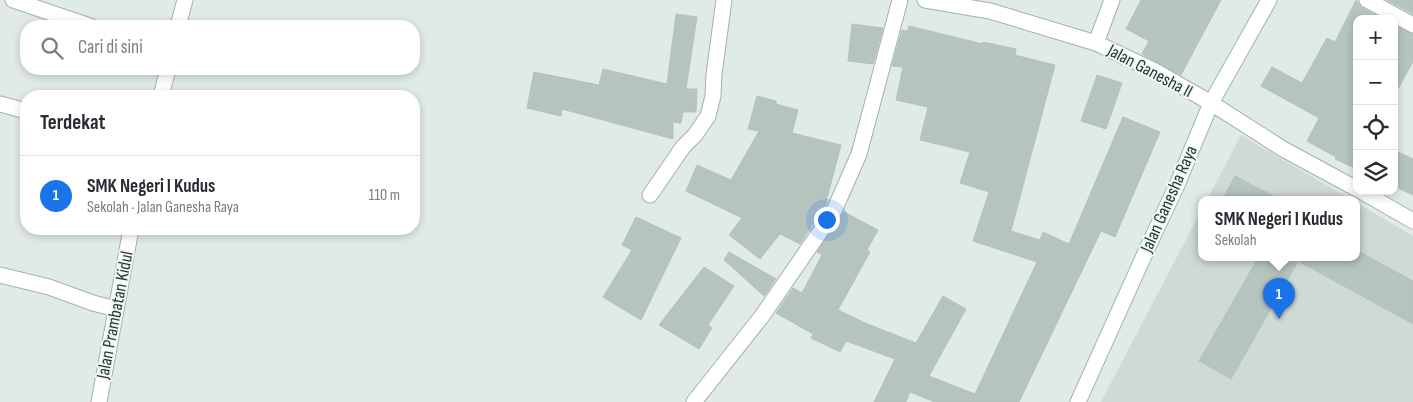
<!DOCTYPE html>
<html lang="id">
<head>
<meta charset="utf-8">
<style>
	:root { --surface:#fff; --page:#f2f2f3; --text:#2b2b33; --muted:#7c7c81; --line:#e1e1e2; --accent:#1a73e8 }
	body { margin:0; font-family:"Sofia Sans Condensed",sans-serif; background:var(--page); color:var(--text) }
	.controls { position:absolute; right:15px; top:15px; display:grid; overflow:hidden; border-radius:10px; box-shadow:0 2px 8px #0003 }
	.controls button { width:45px; height:45px; display:grid; place-items:center; padding:0; border:0; border-bottom:1px solid var(--line); background:var(--surface); color:var(--text); font:25px sans-serif }
	.you { position:absolute; left:826px; top:219px; width:18px; height:18px; margin:-12px; border:4px solid #fff; border-radius:50%; background:#1a73e8; box-shadow:0 0 0 8px #1a73e833 }
	.badge { display:grid; place-items:center; width:32px; height:32px; border-radius:50%; background:var(--accent); color:#fff; font-size:16px; font-weight:700 }
	.pin { position:absolute; translate:-50% -41px; filter:drop-shadow(0 1px 2px #0008) }
	.pin::after { content:''; position:absolute; top:26px; width:18px; height:15px; background:inherit; clip-path:polygon(0 0,100% 0,50% 100%) }
	.popup { position:absolute; left:1198px; top:196px; width:162px; height:65px; box-sizing:border-box; display:grid; place-content:center; border-radius:10px; background:var(--surface); filter:drop-shadow(0 1px 4px #0005); font-size:16px; white-space:nowrap; color:var(--muted) }
	.popup b { font-size:19px; color:var(--text) }
	.popup::after { content:''; position:absolute; left:50%; top:100%; margin-left:-10px; border:10px solid transparent; border-top-color:var(--surface) }
	.list { margin:0; padding:0; list-style:none }
	h2 { display:flex; justify-content:space-between; align-items:center; height:65px; margin:0; padding:0 20px; font-size:21px }
	h2 small { font-size:16px; font-weight:400; color:var(--muted) }
	.list li { display:grid; grid-template-columns:32px 1fr auto; gap:15px; align-items:center; box-sizing:border-box; height:80px; padding:0 20px; border-top:1px solid var(--line) }
	.list b { display:block; font-size:19px; white-space:nowrap }
	.list p { margin:0; font-size:16px; white-space:nowrap; color:var(--muted) }
	.list em { font-size:16px; font-style:normal; color:var(--muted) }
	.icon { flex:none; width:28px; height:28px; fill:none; stroke:currentColor; stroke-width:2; stroke-linecap:round; stroke-linejoin:round }
	.map { position:relative; flex:none; width:1413px; height:402px; overflow:hidden }
	.search { position:absolute; background:var(--surface); box-shadow:0 2px 8px #0003; left:20px; top:20px; width:400px; height:55px; display:flex; align-items:center; gap:12px; box-sizing:border-box; padding:0 18px; border-radius:20px; color:var(--muted); font-size:19px }
	.panel { position:absolute; background:var(--surface); box-shadow:0 2px 8px #0003; left:20px; top:90px; width:400px; height:145px; border-radius:20px }
	.map>svg:first-child { display:block }
</style>
</head>
<body>
<div class="map">
<svg width="1413" height="402" viewBox="0 0 1413 402">
	<rect width="100%" height="100%" fill="#e0eae7"/>
	<g fill="#cfd9d6">
		<path d="M 1241,135 L 1352,200 L 1207,200 Z"/>
		<path d="M 1357,203 L 1413,236 L 1413,402 L 1101,402 L 1201,211 L 1202,258 L 1356,258 Z"/>
	</g>
	<g fill="#b6c4c0" stroke="#b3c3bf">
		<path d="M 1141,0 L 1221,0 L 1181,75 L 1142,54 L 1149,41 L 1126,29 Z"/>
		<path d="M 1356,0 L 1362,8 L 1382,19 L 1357,19 L 1357,169 L 1335,159 L 1336,157 L 1307,141 L 1319,118 L 1261,86 L 1272,67 L 1302,83 L 1327,38 L 1335,42 Z"/>
		<path d="M 1387,0 L 1413,0 L 1413,14 Z"/>
		<path d="M 676,14 L 697,17 L 686,89 L 697,89 L 696,112 L 683,112 L 681,123 L 673,122 L 673,139 L 562,109 L 561,116 L 527,108 L 534,72 L 599,85 L 603,69 L 667,84 Z"/>
		<path d="M 852,24 L 883,28 L 873,64 L 848,61 Z"/>
		<path d="M 1394,25 L 1413,34 L 1413,62 L 1394,96 Z"/>
		<path d="M 909,26 L 983,44 L 983,42 L 1016,49 L 1015,55 L 1055,65 L 1011,231 L 1040,240 L 1043,232 L 1069,244 L 1123,117 L 1160,132 L 1115,237 L 1101,231 L 1019,402 L 935,402 L 910,392 L 906,402 L 874,402 L 895,359 L 846,341 L 840,352 L 811,338 L 813,334 L 776,313 L 793,288 L 802,293 L 822,255 L 817,252 L 844,212 L 878,230 L 867,250 L 870,252 L 838,310 L 865,323 L 916,343 L 943,296 L 966,309 L 929,376 L 975,394 L 1037,262 L 973,241 L 989,192 L 960,183 L 970,152 L 920,140 L 928,107 L 896,100 L 903,67 L 892,66 L 902,30 L 907,31 Z"/>
		<path d="M 1097,75 L 1122,83 L 1106,129 L 1081,121 Z"/>
		<path d="M 757,96 L 776,101 L 776,104 L 798,110 L 792,133 L 841,145 L 826,202 L 827,203 L 800,244 L 780,234 L 760,259 L 729,235 L 742,218 L 686,191 L 697,165 L 731,180 L 759,131 L 748,129 Z"/>
		<path d="M 1394,150 L 1413,159 L 1413,195 L 1394,186 Z"/>
		<path d="M 1235,176 L 1281,200 L 1222,200 Z"/>
		<path d="M 636,217 L 681,238 L 641,320 L 603,297 L 632,250 L 622,245 Z"/>
		<path d="M 1356,250 L 1413,281 L 1413,324 L 1298,261 L 1231,379 L 1199,361 L 1258,258 L 1356,258 Z"/>
		<path d="M 729,252 L 776,279 L 764,296 L 724,260 Z"/>
		<path d="M 704,267 L 734,286 L 708,325 L 712,328 L 699,349 L 659,325 Z"/>
	</g>
	<g fill="none" stroke-linecap="round" stroke-linejoin="round">
		<defs>
			<g id="street">
				<path d="M 13,0 L 90,26"/>
				<path d="M 925,0 L 990,11 L 1096,43 L 1155,71 L 1211,103 L 1283,149 L 1357,189"/>
				<path d="M 1367,0 L 1413,25"/>
				<path d="M 178,26 L 185,0"/>
				<path d="M 1096,43 L 1112,0"/>
				<path d="M 161,96 L 168,69"/>
				<path d="M 0,104 L 26,111"/>
				<path d="M 1361,191 L 1413,221"/>
				<path d="M 650,195 L 683,147 L 695,135 L 708,116 L 713,96 L 714,74 L 724,0"/>
				<path d="M 0,275 L 49,287 L 93,303 L 116,309"/>
				<path d="M 99,402 L 131,229"/>
				<path d="M 694,402 L 762,316 L 833,213 L 859,154 L 900,0"/>
			</g>
			<path id="secondary" d="M 1078,402 L 1147,249 L 1177,185 L 1211,103 L 1269,0"/>
		</defs>
		<use href="#street" stroke="#a4b1ae" stroke-width="17"/>
		<use href="#secondary" stroke="#a1b4b0" stroke-width="17"/>
		<use href="#street" stroke="#fff" stroke-width="15"/>
		<use href="#secondary" stroke="#fff" stroke-width="15"/>
	</g>
	<g text-anchor="middle" dominant-baseline="central" stroke-width="4" stroke-linejoin="round" paint-order="stroke">
		<g font-size="18" fill="#233836" stroke="#f0f7f4">
			<text transform="translate(1150 71) rotate(28)">Jalan Ganesha II</text>
			<text transform="translate(1169 199) rotate(-66)">Jalan Ganesha Raya</text>
			<text transform="translate(115 315) rotate(-79)">Jalan Prambatan Kidul</text>
		</g>
	</g>
</svg>
<div class="controls">
<button>+</button>
<button>−</button>
<button><svg class="icon" aria-label="locate" viewBox="0 0 24 24"><circle cx="12" cy="12" r="6"/><path d="M12 2v4M12 18v4M2 12h4M18 12h4"/></svg></button>
<button><svg class="icon" aria-label="layers" viewBox="0 0 24 24"><path d="M12 4l9 5-9 5-9-5zM3 14l9 5 9-5"/></svg></button>
</div>
<div class="you"></div>
<div class="pin badge" style="left:1279px;top:319px">1</div>
<div class="popup"><b>SMK Negeri I Kudus</b>Sekolah</div>
<div class="search"><svg class="icon" aria-label="search" viewBox="0 0 24 24"><circle cx="10" cy="10" r="6"/><path d="M15 15l6 6"/></svg>Cari di sini</div>
<section class="panel">
<h2>Terdekat<small></small></h2>
<ul class="list">
<li><span class="badge">1</span><div><b>SMK Negeri I Kudus</b><p>Sekolah · Jalan Ganesha Raya</p></div><em>110 m</em></li>
</ul>
</section>
</div>
</body>
</html>
